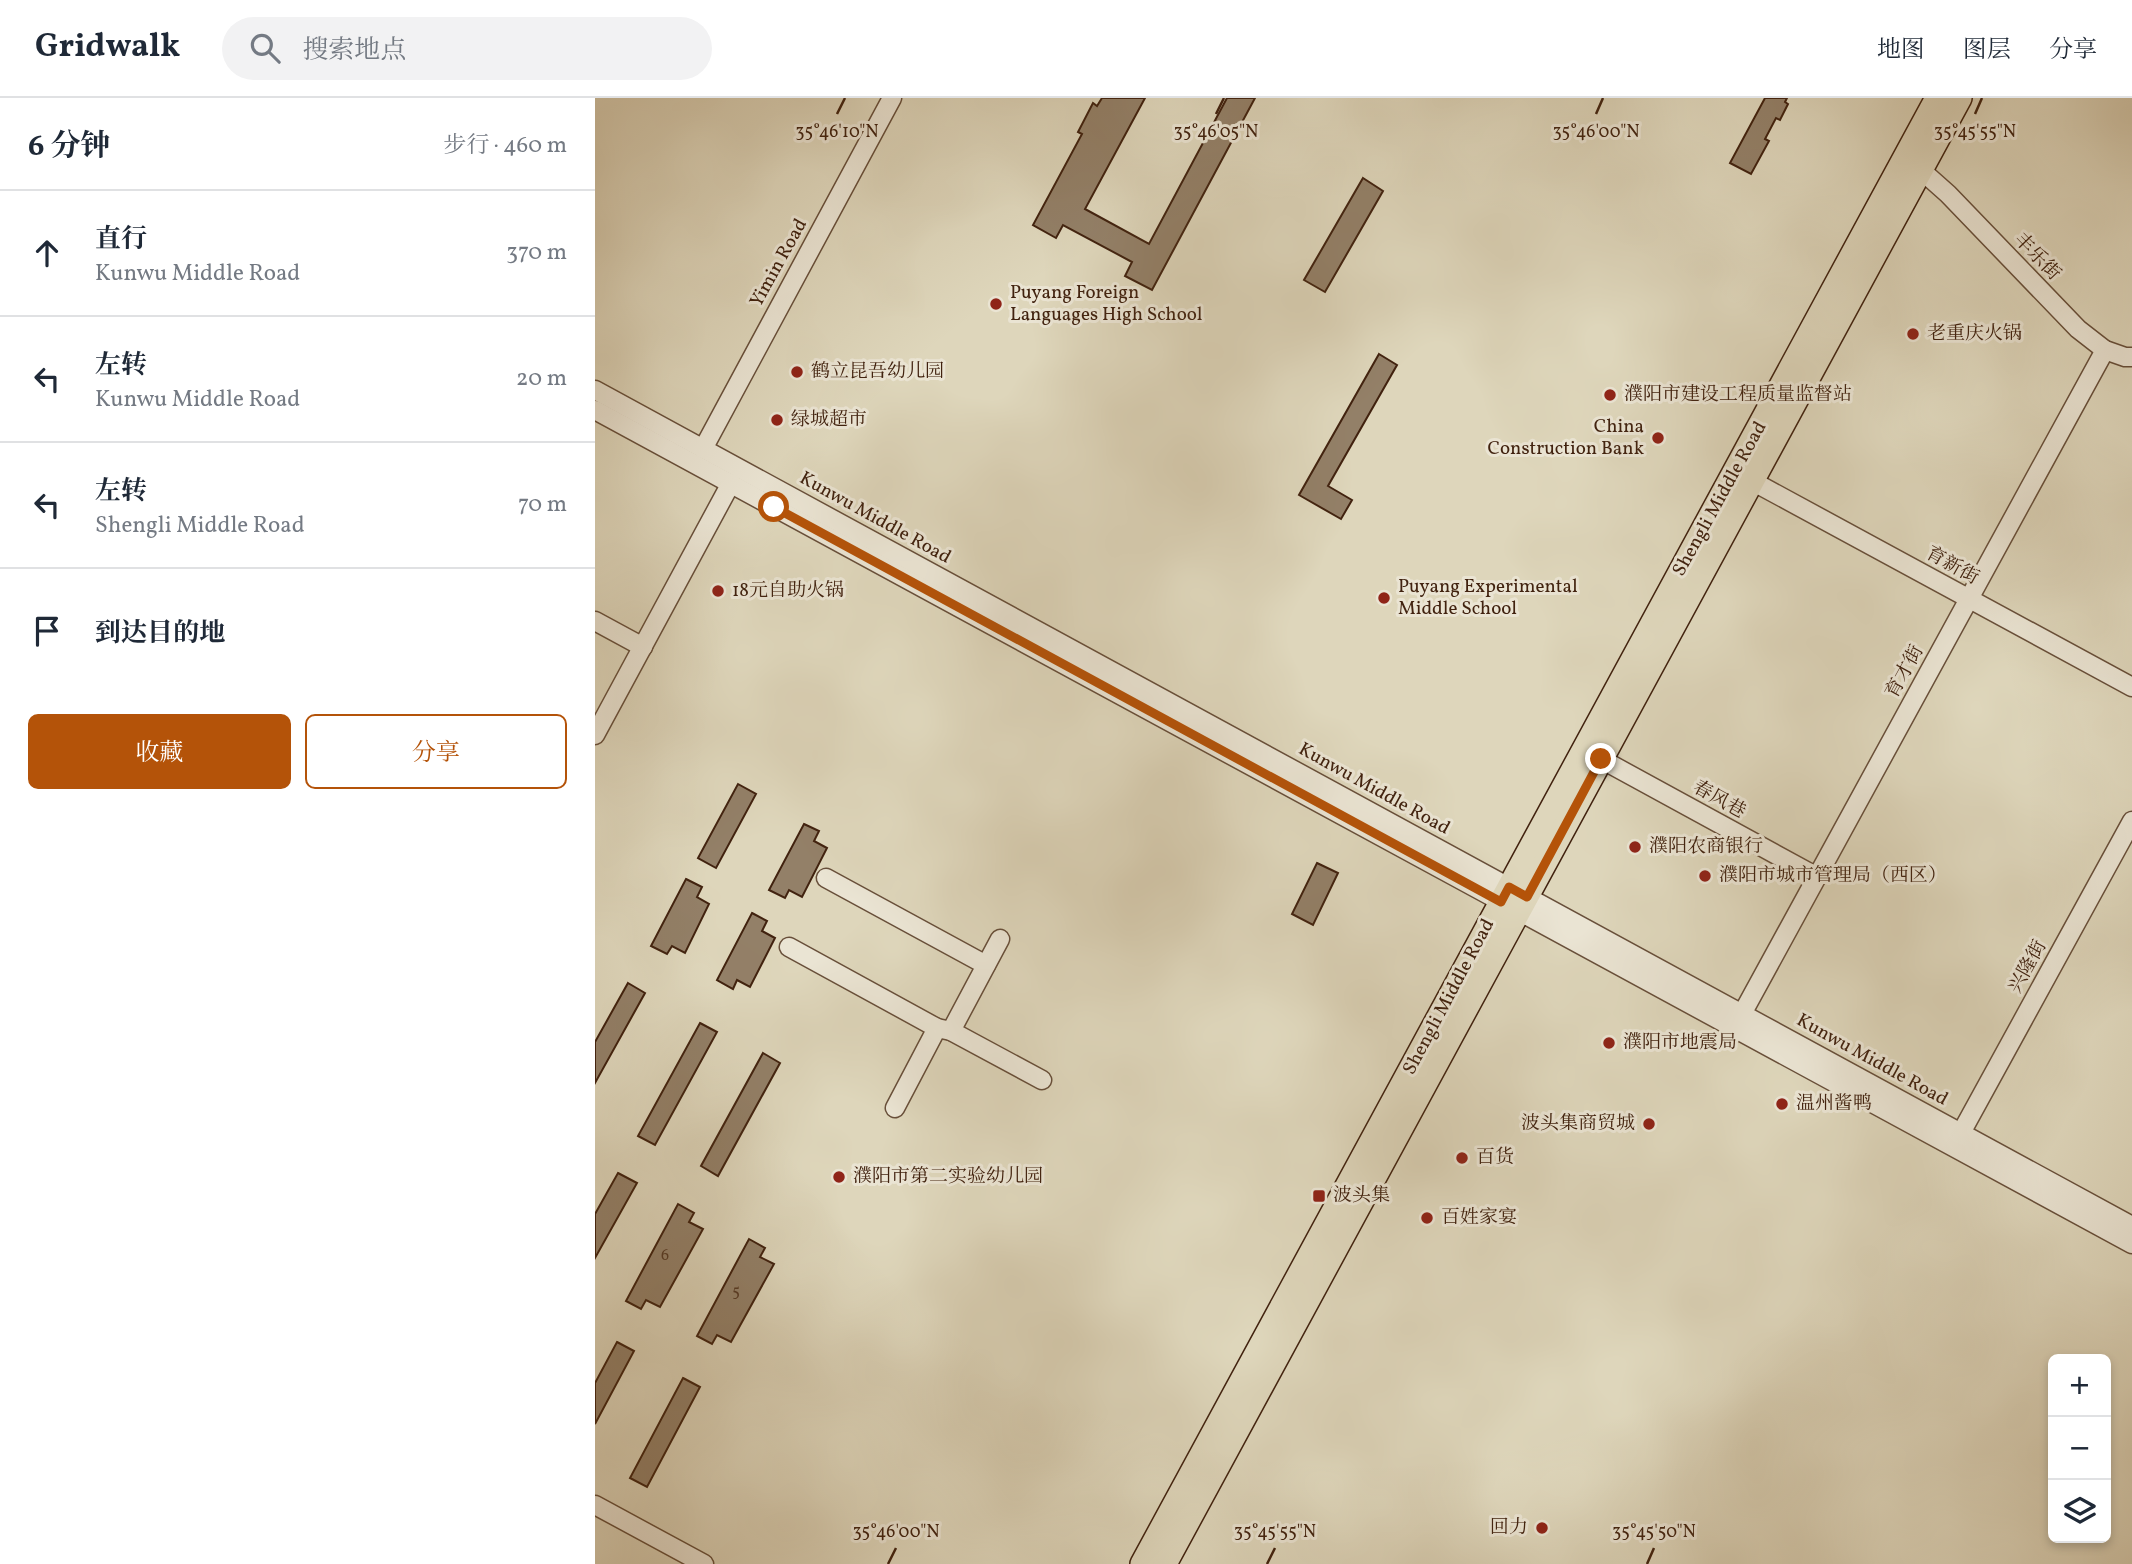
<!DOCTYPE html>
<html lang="zh">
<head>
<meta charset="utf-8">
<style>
	:root { --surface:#fff; --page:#f2f2f3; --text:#1f2937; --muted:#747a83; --line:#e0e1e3; --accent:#b45309 }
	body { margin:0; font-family:Vollkorn,"Noto Serif SC",serif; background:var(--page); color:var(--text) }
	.controls { position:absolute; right:21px; bottom:21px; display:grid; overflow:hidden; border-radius:10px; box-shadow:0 4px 10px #0003 }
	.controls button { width:63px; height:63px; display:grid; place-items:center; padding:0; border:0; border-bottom:2px solid var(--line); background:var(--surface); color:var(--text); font:35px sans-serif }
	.stop { position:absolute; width:21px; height:21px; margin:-16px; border:5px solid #b45309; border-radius:50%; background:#fff }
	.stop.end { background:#b45309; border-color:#fff; box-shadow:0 2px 7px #0008 }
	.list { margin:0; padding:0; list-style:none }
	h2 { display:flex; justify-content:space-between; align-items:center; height:91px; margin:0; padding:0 28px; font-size:30px }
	h2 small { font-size:23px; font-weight:400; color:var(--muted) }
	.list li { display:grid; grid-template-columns:46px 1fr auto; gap:21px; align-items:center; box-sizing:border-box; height:126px; padding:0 28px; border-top:2px solid var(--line) }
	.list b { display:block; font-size:26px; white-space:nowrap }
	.list p { margin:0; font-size:23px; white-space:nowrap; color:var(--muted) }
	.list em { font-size:23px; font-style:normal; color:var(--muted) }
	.actions { display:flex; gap:14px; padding:21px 28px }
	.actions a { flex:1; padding:16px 0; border:2px solid var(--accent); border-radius:10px; text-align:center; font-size:24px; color:var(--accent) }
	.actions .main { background:var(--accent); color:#fff }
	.icon { flex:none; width:38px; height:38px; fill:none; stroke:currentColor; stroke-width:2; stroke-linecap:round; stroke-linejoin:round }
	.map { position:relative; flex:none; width:1537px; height:1466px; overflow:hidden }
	header { display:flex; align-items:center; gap:42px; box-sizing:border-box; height:98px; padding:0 35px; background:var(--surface); border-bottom:2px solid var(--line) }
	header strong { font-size:33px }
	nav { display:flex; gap:38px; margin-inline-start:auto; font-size:24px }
	.search { width:490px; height:63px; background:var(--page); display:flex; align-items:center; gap:18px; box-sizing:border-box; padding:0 24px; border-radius:38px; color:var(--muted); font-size:26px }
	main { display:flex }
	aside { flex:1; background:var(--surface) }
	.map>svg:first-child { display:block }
</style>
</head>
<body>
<header>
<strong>Gridwalk</strong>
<div class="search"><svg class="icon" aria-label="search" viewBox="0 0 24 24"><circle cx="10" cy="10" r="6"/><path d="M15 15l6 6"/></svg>搜索地点</div>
<nav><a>地图</a><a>图层</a><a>分享</a></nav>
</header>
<main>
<aside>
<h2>6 分钟<small>步行 · 460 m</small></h2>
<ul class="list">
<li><svg class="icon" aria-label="ahead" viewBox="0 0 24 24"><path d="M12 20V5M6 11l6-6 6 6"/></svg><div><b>直行</b><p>Kunwu Middle Road</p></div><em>370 m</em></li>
<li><svg class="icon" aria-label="left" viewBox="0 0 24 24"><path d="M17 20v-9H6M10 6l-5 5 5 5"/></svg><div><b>左转</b><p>Kunwu Middle Road</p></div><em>20 m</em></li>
<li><svg class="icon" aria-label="left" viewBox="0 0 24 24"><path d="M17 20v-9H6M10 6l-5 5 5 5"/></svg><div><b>左转</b><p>Shengli Middle Road</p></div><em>70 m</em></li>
<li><svg class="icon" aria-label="arrive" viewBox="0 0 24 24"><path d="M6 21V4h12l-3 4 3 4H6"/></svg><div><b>到达目的地</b></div></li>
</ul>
<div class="actions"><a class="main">收藏</a><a>分享</a></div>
</aside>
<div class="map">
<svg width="1537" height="1466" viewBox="0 0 1537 1466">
	<rect width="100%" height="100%" fill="#ded6bb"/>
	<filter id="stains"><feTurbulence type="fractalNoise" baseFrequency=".00286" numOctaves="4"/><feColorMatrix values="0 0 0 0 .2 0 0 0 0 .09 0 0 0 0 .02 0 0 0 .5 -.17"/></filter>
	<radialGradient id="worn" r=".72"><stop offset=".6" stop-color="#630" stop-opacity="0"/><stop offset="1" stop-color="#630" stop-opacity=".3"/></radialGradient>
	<g fill="#938068" stroke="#41220f" stroke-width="2">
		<path d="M 507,0 L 550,0 L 490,111 L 554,146 L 632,0 L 660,0 L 557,192 L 530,178 L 537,164 L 468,127 L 461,140 L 438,127 L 487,36 L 483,34 L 498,5 L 502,8 Z"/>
		<path d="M 1170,0 L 1192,0 L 1190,4 L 1193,6 L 1185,22 L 1181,20 L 1170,41 L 1174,43 L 1156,76 L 1135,65 Z"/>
		<path d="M 768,80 L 788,93 L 730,194 L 709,182 Z"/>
		<path d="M 784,256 L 802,267 L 733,388 L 757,402 L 746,421 L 704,397 Z"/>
		<path d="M 143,686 L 161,696 L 121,770 L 103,760 Z"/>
		<path d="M 209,726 L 224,733 L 219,743 L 232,750 L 207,799 L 194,792 L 190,800 L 174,792 Z"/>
		<path d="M 722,765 L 743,775 L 718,827 L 697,816 Z"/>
		<path d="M 91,781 L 107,789 L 102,799 L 114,806 L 90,855 L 77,848 L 72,856 L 56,848 Z"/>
		<path d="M 157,815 L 172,823 L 167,833 L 180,840 L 155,889 L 142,882 L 138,891 L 122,882 Z"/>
		<path d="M 33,885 L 50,895 L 0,985 L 0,944 Z"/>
		<path d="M 105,925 L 122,934 L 60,1047 L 43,1038 Z"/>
		<path d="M 168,955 L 185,965 L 123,1078 L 106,1068 Z"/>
		<path d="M 23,1075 L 42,1085 L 0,1160 L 0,1116 Z"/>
		<path d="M 83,1106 L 99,1115 L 94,1124 L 108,1131 L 65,1209 L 51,1202 L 46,1211 L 31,1203 Z"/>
		<path d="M 154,1141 L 170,1150 L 165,1159 L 179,1166 L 136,1244 L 122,1237 L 117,1246 L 102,1238 Z"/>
		<path d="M 22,1244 L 39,1253 L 0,1326 L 0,1285 Z"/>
		<path d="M 88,1280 L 105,1289 L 52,1389 L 35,1380 Z"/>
	</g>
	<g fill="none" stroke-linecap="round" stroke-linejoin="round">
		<defs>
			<g id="minor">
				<path d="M 1326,72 L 1353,96 L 1483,231 L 1510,252 L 1530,259 L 1537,259"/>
				<path d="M 0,292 L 1537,1128"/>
				<path d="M 0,312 L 1537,1146"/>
				<path d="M 108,351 L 297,0"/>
				<path d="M 1157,383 L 1537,589"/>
				<path d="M 0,523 L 48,549"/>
				<path d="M 0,637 L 136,385"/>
				<path d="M 1006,661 L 1222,779"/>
				<path d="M 231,780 L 391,867"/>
				<path d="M 194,849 L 342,930 L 356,933 L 447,982"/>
				<path d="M 1147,916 L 1510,252"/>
				<path d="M 356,933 L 405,841"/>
				<path d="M 300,1010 L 342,930"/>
				<path d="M 1366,1035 L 1537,723"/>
				<path d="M 0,1407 L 109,1466"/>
			</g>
			<g id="major">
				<path d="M 547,1466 L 1342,0"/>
				<path d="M 570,1466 L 1365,0"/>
			</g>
		</defs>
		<use href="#minor" stroke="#684f3a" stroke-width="21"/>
		<use href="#major" stroke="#41220f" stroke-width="26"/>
		<use href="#minor" stroke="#eae4d3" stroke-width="18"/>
		<use href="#major" stroke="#ded6bb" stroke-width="23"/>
	</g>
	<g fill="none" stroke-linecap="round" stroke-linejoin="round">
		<path stroke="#b45309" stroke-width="9" d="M 179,409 L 906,804 L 914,789 L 932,799 L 1006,661"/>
	</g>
	<path fill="none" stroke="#41220f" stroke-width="2.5" d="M 242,16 L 250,0M 621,16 L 629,0M 1001,16 L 1008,0M 1380,16 L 1387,0M 293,1466 L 301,1450M 672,1466 L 680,1450M 1052,1466 L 1059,1450"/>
	<g fill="#8f2418" stroke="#eae4d3" stroke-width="2.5">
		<circle cx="401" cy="206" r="7"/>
		<circle cx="1318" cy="236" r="7"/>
		<circle cx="202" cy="274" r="7"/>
		<circle cx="1015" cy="297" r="7"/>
		<circle cx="182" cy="322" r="7"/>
		<circle cx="1063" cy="340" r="7"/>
		<circle cx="123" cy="493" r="7"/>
		<circle cx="789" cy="500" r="7"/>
		<circle cx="1040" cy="749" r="7"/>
		<circle cx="1110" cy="778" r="7"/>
		<circle cx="1014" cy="945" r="7"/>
		<circle cx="1187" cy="1006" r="7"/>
		<circle cx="1054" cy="1026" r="7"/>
		<circle cx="867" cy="1060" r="7"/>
		<circle cx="244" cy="1079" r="7"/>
		<rect x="717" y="1091" width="14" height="14" rx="3.5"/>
		<circle cx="832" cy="1120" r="7"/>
		<circle cx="947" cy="1430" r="7"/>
	</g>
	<g text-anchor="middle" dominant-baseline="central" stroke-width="6" stroke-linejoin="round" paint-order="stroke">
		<g font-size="16" fill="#563a25">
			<text x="70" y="1158">6</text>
			<text x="141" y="1194">5</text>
		</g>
		<g font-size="19" fill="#41220f" stroke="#eae4d3">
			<text transform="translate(1442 159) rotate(46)">丰乐街</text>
			<text transform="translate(184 165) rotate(-61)">Yimin Road</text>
			<text transform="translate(1125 401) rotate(-61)">Shengli Middle Road</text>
			<text transform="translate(280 420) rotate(29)">Kunwu Middle Road</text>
			<text transform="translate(1357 468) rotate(29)">育新街</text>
			<text transform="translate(1310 574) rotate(-61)">育才街</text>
			<text transform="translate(779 691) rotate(29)">Kunwu Middle Road</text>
			<text transform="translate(1124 702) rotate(29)">春风巷</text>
			<text transform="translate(1433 869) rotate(-61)">兴隆街</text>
			<text transform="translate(854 899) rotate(-62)">Shengli Middle Road</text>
			<text transform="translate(1277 962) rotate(29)">Kunwu Middle Road</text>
		</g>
		<g font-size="19" fill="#41220f" stroke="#eae4d3" text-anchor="start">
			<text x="415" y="195">Puyang Foreign<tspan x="415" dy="22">Languages High School</tspan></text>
			<text x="1332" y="236">老重庆火锅</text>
			<text x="216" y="274">鹤立昆吾幼儿园</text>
			<text x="1029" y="297">濮阳市建设工程质量监督站</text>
			<text x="196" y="322">绿城超市</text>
			<text x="1049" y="329" text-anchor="end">China<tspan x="1049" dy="22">Construction Bank</tspan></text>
			<text x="803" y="489">Puyang Experimental<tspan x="803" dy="22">Middle School</tspan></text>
			<text x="137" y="493">18元自助火锅</text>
			<text x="1054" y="749">濮阳农商银行</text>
			<text x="1124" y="778">濮阳市城市管理局（西区）</text>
			<text x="1028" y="945">濮阳市地震局</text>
			<text x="1201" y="1006">温州酱鸭</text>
			<text x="1040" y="1026" text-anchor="end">波头集商贸城</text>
			<text x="881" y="1060">百货</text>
			<text x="258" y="1079">濮阳市第二实验幼儿园</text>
			<text x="738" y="1098">波头集</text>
			<text x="846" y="1120">百姓家宴</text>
			<text x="933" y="1430" text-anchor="end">回力</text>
		</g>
	</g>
	<g font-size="18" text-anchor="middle" fill="#41220f" stroke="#eae4d3" stroke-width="6" stroke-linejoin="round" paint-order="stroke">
		<text x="242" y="39">35°46'10"N</text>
		<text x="621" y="39">35°46'05"N</text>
		<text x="1001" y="39">35°46'00"N</text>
		<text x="1380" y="39">35°45'55"N</text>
		<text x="301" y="1439">35°46'00"N</text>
		<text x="680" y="1439">35°45'55"N</text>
		<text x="1059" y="1439">35°45'50"N</text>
	</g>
	<rect width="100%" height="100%" filter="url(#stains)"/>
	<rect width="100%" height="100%" fill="url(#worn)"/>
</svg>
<div class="controls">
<button>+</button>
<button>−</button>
<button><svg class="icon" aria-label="layers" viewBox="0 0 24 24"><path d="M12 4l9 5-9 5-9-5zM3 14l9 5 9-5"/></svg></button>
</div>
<div class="stop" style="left:179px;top:409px"></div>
<div class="stop end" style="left:1006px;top:661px"></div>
</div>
</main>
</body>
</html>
